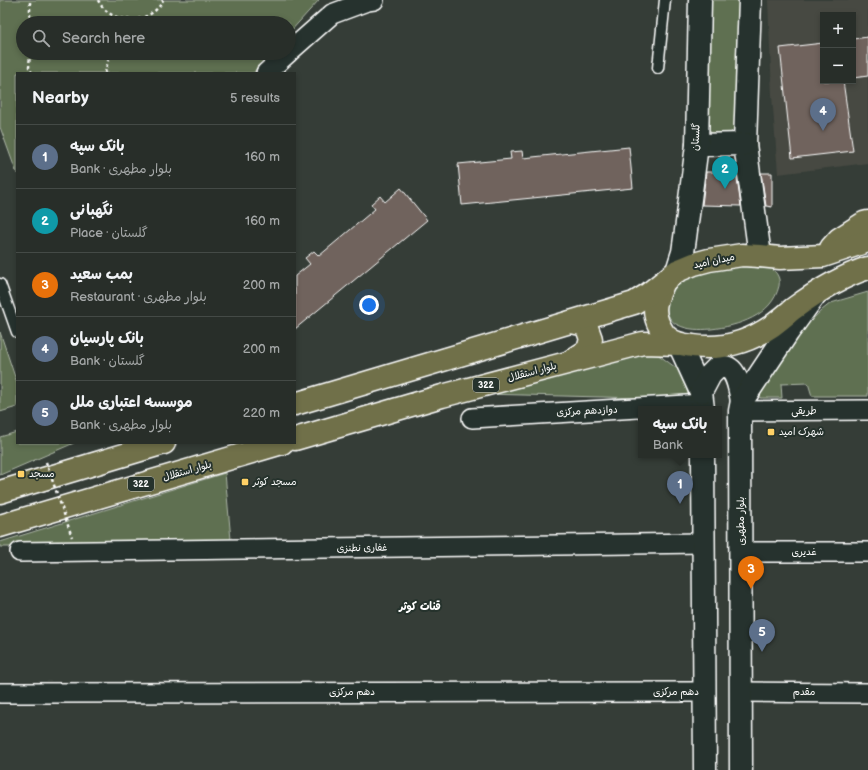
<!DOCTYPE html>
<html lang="en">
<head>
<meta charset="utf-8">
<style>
	:root { --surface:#282e29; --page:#303631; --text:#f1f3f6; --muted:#a5a8a8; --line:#444a46; --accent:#1a73e8 }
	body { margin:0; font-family:"Balsamiq Sans","Playpen Sans Arabic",sans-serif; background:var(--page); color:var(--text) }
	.controls { position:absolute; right:12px; top:12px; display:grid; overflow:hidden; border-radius:0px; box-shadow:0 2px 6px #0003 }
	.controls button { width:36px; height:36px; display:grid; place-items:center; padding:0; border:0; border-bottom:1px solid var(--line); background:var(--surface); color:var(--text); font:20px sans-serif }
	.you { position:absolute; left:369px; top:305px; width:14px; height:14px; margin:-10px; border:3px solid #fff; border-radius:50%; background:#1a73e8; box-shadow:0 0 0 6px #1a73e833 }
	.badge { display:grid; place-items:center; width:26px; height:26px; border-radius:50%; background:var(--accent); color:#fff; font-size:13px; font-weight:700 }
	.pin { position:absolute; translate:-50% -33px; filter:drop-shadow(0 1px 2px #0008) }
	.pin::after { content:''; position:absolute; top:21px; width:14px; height:12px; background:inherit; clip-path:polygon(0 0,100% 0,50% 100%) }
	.popup { position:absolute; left:638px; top:406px; width:84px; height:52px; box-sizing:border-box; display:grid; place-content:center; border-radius:0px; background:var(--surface); filter:drop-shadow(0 1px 3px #0005); font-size:13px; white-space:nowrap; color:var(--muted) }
	.popup b { font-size:15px; color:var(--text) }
	.popup::after { content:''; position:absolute; left:50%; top:100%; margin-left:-8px; border:8px solid transparent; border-top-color:var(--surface) }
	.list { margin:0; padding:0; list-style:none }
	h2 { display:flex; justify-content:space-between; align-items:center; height:52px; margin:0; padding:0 16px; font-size:17px }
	h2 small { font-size:13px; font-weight:400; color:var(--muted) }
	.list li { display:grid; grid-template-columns:26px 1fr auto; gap:12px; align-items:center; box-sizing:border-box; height:64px; padding:0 16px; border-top:1px solid var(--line) }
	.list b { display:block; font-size:15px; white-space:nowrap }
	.list p { margin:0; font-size:13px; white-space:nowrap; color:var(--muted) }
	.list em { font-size:13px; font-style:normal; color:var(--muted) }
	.icon { flex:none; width:22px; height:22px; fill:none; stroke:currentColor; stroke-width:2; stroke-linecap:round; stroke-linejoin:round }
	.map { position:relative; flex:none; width:868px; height:770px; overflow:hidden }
	.search { position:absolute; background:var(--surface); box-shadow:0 2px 6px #0003; left:16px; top:16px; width:280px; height:44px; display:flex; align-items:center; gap:10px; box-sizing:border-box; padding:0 14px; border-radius:22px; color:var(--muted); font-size:15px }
	.panel { position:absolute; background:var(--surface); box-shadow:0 2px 6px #0003; left:16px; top:72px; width:280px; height:372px; border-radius:0px }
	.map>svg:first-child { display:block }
</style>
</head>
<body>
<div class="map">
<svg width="868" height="770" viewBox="0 0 868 770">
	<rect width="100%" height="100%" fill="#353d37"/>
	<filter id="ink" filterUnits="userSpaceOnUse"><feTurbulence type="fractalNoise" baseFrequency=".025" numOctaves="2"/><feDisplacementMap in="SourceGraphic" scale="8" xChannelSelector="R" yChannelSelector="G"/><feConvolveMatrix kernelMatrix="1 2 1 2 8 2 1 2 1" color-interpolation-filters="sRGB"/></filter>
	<g filter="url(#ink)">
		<path fill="#474942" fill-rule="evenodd" d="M 768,0 L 868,0 L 868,163 L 778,174 L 772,95 ZM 823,15 L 853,15 L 853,81 L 823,81 Z"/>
		<g fill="#5e6f51" stroke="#aeb7a8">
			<path d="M 0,0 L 319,0 L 289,33 L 289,23 L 23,23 L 23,53 L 271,53 L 253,73 L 17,73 L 17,174 L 0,127 Z"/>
			<path d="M 711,0 L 740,0 L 735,128 L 729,134 L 712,134 L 707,127 Z"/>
			<path d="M 766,265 C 774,269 781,276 779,286 C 772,316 738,326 711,329 C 700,330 688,330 678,325 C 666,320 664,304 670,294 C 674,287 682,281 688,278 C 694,274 712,267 720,266 C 724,265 730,266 735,265 C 745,265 755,265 766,265 Z"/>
			<path d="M 868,292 L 868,396 L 812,396 L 808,383 L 781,384 L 782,398 L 760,398 L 762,387 L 799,332 L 822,310 L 831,303 Z"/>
			<path d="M 0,332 L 17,383 L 17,407 L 0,412 Z"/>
			<path d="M 643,348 L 660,356 L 683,373 L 688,394 L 682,399 L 483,394 Z"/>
			<path d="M 17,432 L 17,443 L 74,443 L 0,475 L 0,437 Z"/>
			<path d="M 225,473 L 231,540 L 51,547 L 0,547 L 0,542 Z"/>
		</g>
		<g fill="#70645d" stroke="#fff">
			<path d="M 868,37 L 868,76 L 853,78 L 853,39 Z"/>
			<path d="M 823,43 L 823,81 L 843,81 L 853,151 L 792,158 L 780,48 Z"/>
			<path d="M 629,147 L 633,188 L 462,205 L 458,164 L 511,159 L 510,152 L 522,151 L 523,158 Z"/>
			<path d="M 706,172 L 736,172 L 741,206 L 702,205 Z"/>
			<path d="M 761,173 L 772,173 L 772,207 L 766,206 Z"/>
			<path d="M 401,188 L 427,220 L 295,329 L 295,276 L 310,264 L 305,258 L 314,251 L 319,256 L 375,209 L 371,204 L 380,196 L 385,202 Z"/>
		</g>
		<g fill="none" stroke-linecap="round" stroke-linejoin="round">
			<defs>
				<g id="lane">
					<path d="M 658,68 L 665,0"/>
					<path d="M 0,284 L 17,332"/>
				</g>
				<g id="street">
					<path d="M 289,52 L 332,14 L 367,1 L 374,0"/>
					<path d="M 266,73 L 288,53"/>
					<path d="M 740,411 L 868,410"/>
					<path d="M 472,418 L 703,404"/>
					<path d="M 20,552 L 704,543"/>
					<path d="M 741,552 L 868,552"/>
					<path d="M 741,692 L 868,693"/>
					<path d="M 0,693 L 705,692"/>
				</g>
				<g id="secondary">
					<path d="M 750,0 L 745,144 L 760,256"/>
					<path d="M 697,145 L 745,144"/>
					<path d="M 677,271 L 683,252 L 685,238 L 697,145 L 700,0"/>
					<path d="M 679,344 L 701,392 L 703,409"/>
					<path d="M 701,392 L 710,375 L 718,367 C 720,367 723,367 725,367 C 737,369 740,391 742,401"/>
					<path d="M 703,455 L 705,770"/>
					<path d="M 741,770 L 740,411 L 742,401 L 788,332 L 814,296"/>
				</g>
				<g id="primary">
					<path d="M 831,248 L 839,239 L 864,223 L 868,222"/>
					<path d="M 664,282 C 658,296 651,307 658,323 C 660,327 662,332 666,336 C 673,343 683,345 693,346 C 721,350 749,342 772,326 C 779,321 786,315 793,309 C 815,293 842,276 868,268"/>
					<path d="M 571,361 L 588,350 L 591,339 L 586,325 L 571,322"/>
					<path d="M 295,404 L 634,303 L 647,295 L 677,271 L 694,264 L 709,260 L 742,255 L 760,256 L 780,258 L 823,256 L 868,241"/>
					<path d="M 295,439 L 442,396 L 643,343 L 679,344"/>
					<path d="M 0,492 L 164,443"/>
					<path d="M 0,526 L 282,443"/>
				</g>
			</defs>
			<use href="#lane" stroke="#fff" stroke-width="13"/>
			<use href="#street" stroke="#fff" stroke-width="22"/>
			<use href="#secondary" stroke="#fff" stroke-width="25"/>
			<use href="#primary" stroke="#fff" stroke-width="25"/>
			<g stroke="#fff" stroke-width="2.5" stroke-dasharray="3 3" stroke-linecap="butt">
				<path d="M 98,0 C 110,26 151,26 163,0"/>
				<path d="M 30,23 L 30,0"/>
				<path d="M 119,23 L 120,18"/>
				<path d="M 30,53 L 29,67 L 32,73"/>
				<path d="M 105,73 L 110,53"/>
			</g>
			<use href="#lane" stroke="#26332d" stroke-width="10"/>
			<use href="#street" stroke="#26332d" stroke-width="19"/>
			<use href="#secondary" stroke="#26332d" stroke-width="22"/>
			<use href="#primary" stroke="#6f704a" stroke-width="22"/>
			<path stroke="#fff" stroke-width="2.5" stroke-dasharray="3 3" stroke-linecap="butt" d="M 46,462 L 72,537"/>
		</g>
	</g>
	<g fill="#ffd166" stroke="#26332d" stroke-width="1.5">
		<rect x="767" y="428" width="8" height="8" rx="2"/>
		<rect x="17" y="470" width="8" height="8" rx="2"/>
		<rect x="241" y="478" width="8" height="8" rx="2"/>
	</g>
	<g text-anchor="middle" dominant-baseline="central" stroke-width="4" stroke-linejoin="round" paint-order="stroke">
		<g fill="#26332d" stroke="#bec2c0" stroke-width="1">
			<rect x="473" y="378" width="26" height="14" rx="3"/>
			<rect x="128" y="477" width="26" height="14" rx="3"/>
		</g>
		<g font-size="9" font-weight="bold" fill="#fff">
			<text x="486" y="385">322</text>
			<text x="141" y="484">322</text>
		</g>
		<g font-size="10" fill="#fff" stroke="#26332d">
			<text transform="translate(696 137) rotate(-87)">گلستان</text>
			<text transform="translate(714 261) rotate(-12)">میدان امید</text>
			<text transform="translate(532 372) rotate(-15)">بلوار استقلال</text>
			<text transform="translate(587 411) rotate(-3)">دوازدهم مرکزی</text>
			<text x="804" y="411">طریقی</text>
			<text transform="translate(187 471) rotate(-16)">بلوار استقلال</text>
			<text transform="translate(741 521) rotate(-90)">بلوار مطهری</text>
			<text transform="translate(362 548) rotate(-1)">غفاری نطنزی</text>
			<text x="804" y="552">غدیری</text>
			<text x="352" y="692">دهم مرکزی</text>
			<text x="676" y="692">دهم مرکزی</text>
			<text x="804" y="692">مقدم</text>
		</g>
		<g font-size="10" fill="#fff" stroke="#26332d" text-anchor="start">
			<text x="779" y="432">شهرک امید</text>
			<text x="29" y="474">مسجد</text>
			<text x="253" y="482">مسجد کوثر</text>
		</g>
		<g font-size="11" font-weight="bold" fill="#fff" stroke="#26332d">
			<text x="420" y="606">قنات کوثر</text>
		</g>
	</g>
</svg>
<div class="controls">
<button>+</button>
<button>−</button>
</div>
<div class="you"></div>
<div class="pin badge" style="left:680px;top:504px;background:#5c6f8a">1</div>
<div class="popup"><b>بانک سپه</b>Bank</div>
<div class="pin badge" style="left:725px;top:189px;background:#0f9aa8">2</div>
<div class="pin badge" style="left:751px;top:589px;background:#e8710a">3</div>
<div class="pin badge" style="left:823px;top:131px;background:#5c6f8a">4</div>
<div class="pin badge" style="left:762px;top:652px;background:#5c6f8a">5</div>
<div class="search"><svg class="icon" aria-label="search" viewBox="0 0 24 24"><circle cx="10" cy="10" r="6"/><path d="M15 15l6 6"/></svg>Search here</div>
<section class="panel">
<h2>Nearby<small>5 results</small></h2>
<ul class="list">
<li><span class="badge" style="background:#5c6f8a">1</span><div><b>بانک سپه</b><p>Bank · بلوار مطهری</p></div><em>160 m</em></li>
<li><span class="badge" style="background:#0f9aa8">2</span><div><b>نگهبانی</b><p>Place · گلستان</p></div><em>160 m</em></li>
<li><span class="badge" style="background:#e8710a">3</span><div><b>بمب سعید</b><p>Restaurant · بلوار مطهری</p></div><em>200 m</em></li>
<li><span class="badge" style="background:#5c6f8a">4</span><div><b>بانک پارسیان</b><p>Bank · گلستان</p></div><em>200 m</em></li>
<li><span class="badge" style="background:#5c6f8a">5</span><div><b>موسسه اعتباری ملل</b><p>Bank · بلوار مطهری</p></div><em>220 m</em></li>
</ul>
</section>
</div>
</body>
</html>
